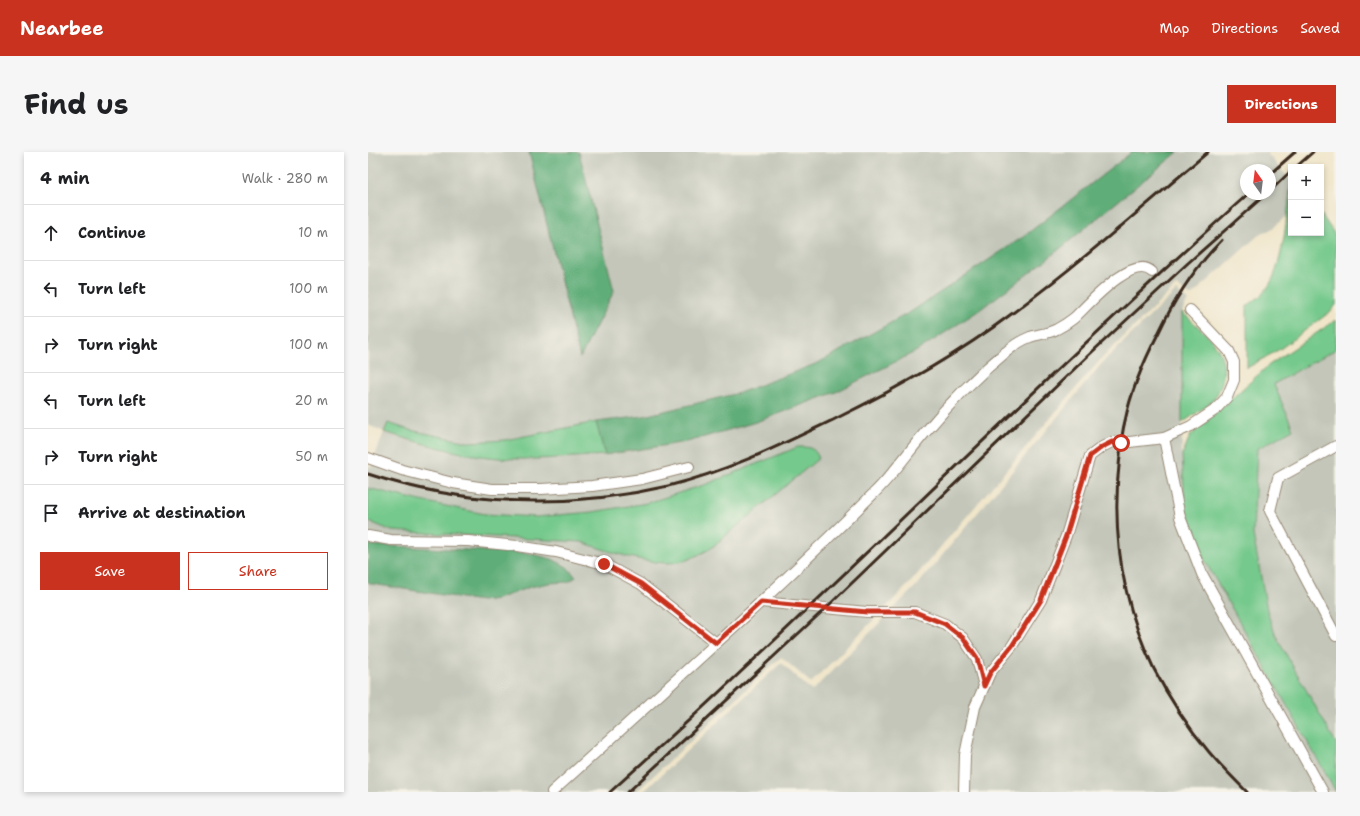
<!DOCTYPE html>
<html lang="en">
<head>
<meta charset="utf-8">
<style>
	:root { --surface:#fff; --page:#f6f6f6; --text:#202124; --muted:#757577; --line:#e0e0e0; --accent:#c8321e }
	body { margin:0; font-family:"Shantell Sans",sans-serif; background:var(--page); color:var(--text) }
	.controls { position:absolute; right:12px; top:12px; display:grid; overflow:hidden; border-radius:0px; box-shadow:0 2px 6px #0003 }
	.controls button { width:36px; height:36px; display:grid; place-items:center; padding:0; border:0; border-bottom:1px solid var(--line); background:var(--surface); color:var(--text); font:20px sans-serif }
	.compass { position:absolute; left:872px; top:12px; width:36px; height:36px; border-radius:50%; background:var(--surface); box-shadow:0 2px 6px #0003; rotate:346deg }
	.stop { position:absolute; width:12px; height:12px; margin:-9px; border:3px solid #c8321e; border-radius:50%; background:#fff }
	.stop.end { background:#c8321e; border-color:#fff; box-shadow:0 1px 4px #0008 }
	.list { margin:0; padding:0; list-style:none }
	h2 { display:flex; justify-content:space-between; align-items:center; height:52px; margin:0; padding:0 16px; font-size:17px }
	h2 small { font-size:13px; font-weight:400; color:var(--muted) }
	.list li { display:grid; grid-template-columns:26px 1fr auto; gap:12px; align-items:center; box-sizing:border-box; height:56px; padding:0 16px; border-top:1px solid var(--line) }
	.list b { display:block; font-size:15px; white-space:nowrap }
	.list em { font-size:13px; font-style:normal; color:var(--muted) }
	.actions { display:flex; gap:8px; padding:12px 16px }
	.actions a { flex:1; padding:9px 0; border:1px solid var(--accent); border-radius:0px; text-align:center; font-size:14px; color:var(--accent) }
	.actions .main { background:var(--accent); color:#fff }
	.icon { flex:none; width:22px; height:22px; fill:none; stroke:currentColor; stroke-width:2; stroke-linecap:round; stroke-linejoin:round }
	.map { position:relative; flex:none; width:968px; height:640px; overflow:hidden; border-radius:0px }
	header { display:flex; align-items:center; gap:24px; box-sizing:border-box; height:56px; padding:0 20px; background:var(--accent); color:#fff }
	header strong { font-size:19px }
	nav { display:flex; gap:22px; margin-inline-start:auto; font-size:14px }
	.intro { display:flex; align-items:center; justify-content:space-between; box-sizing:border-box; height:96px; padding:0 24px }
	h1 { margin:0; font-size:28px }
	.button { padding:10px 18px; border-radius:0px; background:var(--accent); color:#fff; font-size:14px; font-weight:700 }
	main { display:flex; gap:24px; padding:0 24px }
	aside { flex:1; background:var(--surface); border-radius:0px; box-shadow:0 2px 6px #0003 }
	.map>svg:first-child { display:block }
</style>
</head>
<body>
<header>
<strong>Nearbee</strong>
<nav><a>Map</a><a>Directions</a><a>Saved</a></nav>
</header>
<div class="intro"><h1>Find us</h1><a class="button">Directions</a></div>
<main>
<aside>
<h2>4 min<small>Walk · 280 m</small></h2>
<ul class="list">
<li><svg class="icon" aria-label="ahead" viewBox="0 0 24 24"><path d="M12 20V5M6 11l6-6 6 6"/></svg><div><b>Continue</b></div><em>10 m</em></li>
<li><svg class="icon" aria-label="left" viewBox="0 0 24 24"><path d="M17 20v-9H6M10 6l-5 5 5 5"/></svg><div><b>Turn left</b></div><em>100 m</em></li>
<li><svg class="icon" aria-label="right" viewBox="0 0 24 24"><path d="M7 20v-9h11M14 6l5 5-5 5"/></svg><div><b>Turn right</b></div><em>100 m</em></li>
<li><svg class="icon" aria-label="left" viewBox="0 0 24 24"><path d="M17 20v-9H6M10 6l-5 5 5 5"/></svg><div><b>Turn left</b></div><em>20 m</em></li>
<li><svg class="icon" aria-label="right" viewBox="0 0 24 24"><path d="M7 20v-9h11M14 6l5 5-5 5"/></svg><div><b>Turn right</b></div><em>50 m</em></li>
<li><svg class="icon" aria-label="arrive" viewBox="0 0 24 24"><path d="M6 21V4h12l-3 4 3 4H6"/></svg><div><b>Arrive at destination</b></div></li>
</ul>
<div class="actions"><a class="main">Save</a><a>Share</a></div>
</aside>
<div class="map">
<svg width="968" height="640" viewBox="0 0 968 640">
	<rect width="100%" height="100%" fill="#f7f3e8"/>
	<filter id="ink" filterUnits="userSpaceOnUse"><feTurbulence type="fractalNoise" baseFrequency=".025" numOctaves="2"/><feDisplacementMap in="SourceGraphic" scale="8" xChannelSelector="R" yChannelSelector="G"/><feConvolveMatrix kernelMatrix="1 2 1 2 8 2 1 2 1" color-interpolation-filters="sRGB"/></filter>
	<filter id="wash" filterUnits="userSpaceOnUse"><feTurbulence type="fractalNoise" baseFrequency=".012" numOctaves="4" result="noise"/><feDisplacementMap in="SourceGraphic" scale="16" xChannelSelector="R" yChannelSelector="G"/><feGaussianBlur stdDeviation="0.9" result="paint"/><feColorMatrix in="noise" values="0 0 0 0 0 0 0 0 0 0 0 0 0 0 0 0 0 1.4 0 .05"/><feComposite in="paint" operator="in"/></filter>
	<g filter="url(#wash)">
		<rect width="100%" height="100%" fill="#f0e5c9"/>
		<g fill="#c3c6b9" fill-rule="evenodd">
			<path d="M 0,0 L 161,0 L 212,205 L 246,139 L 211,0 L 764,0 L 655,85 L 544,159 L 450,211 L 371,241 L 276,264 L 228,270 L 137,288 L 100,290 L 42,278 L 20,271 L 16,280 L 81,298 L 188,306 L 248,302 L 319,290 L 468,240 L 549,199 L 610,159 L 677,109 L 810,0 L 898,0 L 923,29 L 923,33 L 918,64 L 903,78 L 893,81 L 823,144 L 808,134 L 732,208 L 542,431 L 443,531 L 413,505 L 268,640 L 0,640 L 0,314 L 3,315 L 16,280 L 0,273 ZM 878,18 L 902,18 L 902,42 L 878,42 Z"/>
			<path d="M 808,139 L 820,148 L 814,160 L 814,303 L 817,355 L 824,380 L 837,409 L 968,640 L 275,640 L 413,511 L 444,539 L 552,430 L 736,209 Z"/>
			<path d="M 968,197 L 968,591 L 910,488 L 900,463 L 885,382 L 889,297 L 925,277 L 905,232 Z"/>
		</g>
		<g fill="#74c98c" stroke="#587a55">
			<path d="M 923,33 L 923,81 L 953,81 L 953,62 L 968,84 L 968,153 L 962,160 L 912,197 L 879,216 L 879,154 C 884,150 891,146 896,140 C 915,121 919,61 923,33 Z"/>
			<path d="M 814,160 C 835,180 863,197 854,230 C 852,237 849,244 844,249 C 835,257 824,264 814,271 Z"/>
			<path d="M 968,168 L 968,197 L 906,232 L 925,277 L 889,297 L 885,382 L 900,463 L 910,488 L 968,591 L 968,640 L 837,409 L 824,380 L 817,355 L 814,303 L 822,284 L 901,213 Z"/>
			<path d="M 228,270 L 237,303 C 203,305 164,309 130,306 C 91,303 53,291 16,280 L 20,271 L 42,278 L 100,290 L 137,288 Z"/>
			<path d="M 430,295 C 441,295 446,295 451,306 L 342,397 C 332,402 322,408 311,410 C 287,415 238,399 214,390 L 24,379 L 0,369 L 0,336 L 53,349 L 117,362 L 168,365 L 224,360 L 279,351 L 339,332 Z"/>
		</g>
		<g fill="#5fad78" stroke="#4d6c4b">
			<path d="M 161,0 L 211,0 L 246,139 L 212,206 Z"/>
			<path d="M 764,0 L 810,0 L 677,109 L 610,159 L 549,199 L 468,240 L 388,270 L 319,290 L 237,303 L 228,270 L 276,264 L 371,241 L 450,211 L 544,159 L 655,85 Z"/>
			<path d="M 0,393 L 159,401 L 184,407 L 199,415 L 208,425 L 200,430 L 181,431 L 162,435 L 129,447 L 113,449 L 4,432 L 0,430 Z"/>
		</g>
	</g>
	<g filter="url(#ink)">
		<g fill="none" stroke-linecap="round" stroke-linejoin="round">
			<defs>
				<g id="service">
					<path d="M 796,286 L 812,365 L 834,422 L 955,640"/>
					<path d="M 968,294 L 910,326 L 902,359 L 968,484"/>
					<path d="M 0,306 L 34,318 L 85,331 L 124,337 L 173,337 L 224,334 L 274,327 L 321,315"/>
					<path d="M 0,384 L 23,388 L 100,389 L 149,394 L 188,400 L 236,412 L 273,432 L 348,491"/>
					<path d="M 393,450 L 499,460 L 547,460 L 577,472 L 595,486 L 609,507 L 616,534"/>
					<path d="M 184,640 C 292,542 402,445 505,342 C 524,324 538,303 555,283 C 580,253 607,225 638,200 C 645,194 654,188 662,185 C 671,182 680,182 689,177 C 695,174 701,170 706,166 C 719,154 765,101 784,120"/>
					<path d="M 596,640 L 597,603 L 607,555 L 622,521 L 644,494 L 673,448 L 698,384 L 722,304 L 734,295 L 744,290 L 753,291 L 796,286 L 823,274 L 847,258 L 859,245 L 866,228 L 866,210 L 861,199 L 822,158"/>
				</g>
			</defs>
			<use href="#service" stroke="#968874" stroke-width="12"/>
			<use href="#service" stroke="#fff" stroke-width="10"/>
			<g stroke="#3b2a1e" stroke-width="3">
				<path d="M 928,15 L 945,0"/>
				<path d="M 902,22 L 927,0"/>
				<path d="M 902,39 L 923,19"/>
				<path d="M 854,88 C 827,115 806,148 790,182 C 776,209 763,239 757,269 C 754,280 753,291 752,303 C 743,377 753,449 786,517 C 801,546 820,575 841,600 C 853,614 866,627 879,640"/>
				<path d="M 0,322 C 96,354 201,357 300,334 C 358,320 413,293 467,267 C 526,238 589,203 642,163 C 711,112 775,55 840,0"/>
				<path d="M 242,640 C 459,446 662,236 880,42"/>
				<path d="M 260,640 L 459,455 L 724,200 L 820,111 L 898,42"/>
			</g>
		</g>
	</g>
	<g fill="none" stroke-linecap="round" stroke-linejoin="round" filter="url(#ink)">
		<path stroke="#c8321e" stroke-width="5" d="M 236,412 L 273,432 L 348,491 L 393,450 L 499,460 L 547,460 L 577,472 L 595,486 L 609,506 L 616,534 L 622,521 L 644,494 L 673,448 L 698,384 L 722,304 L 734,295 L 744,290 L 753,291"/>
	</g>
</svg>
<div class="controls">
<button>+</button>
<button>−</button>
</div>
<svg class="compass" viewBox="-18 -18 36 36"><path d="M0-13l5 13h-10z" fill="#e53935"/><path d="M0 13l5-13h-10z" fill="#757577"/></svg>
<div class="stop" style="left:753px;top:291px"></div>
<div class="stop end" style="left:236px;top:412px"></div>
</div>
</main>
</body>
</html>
